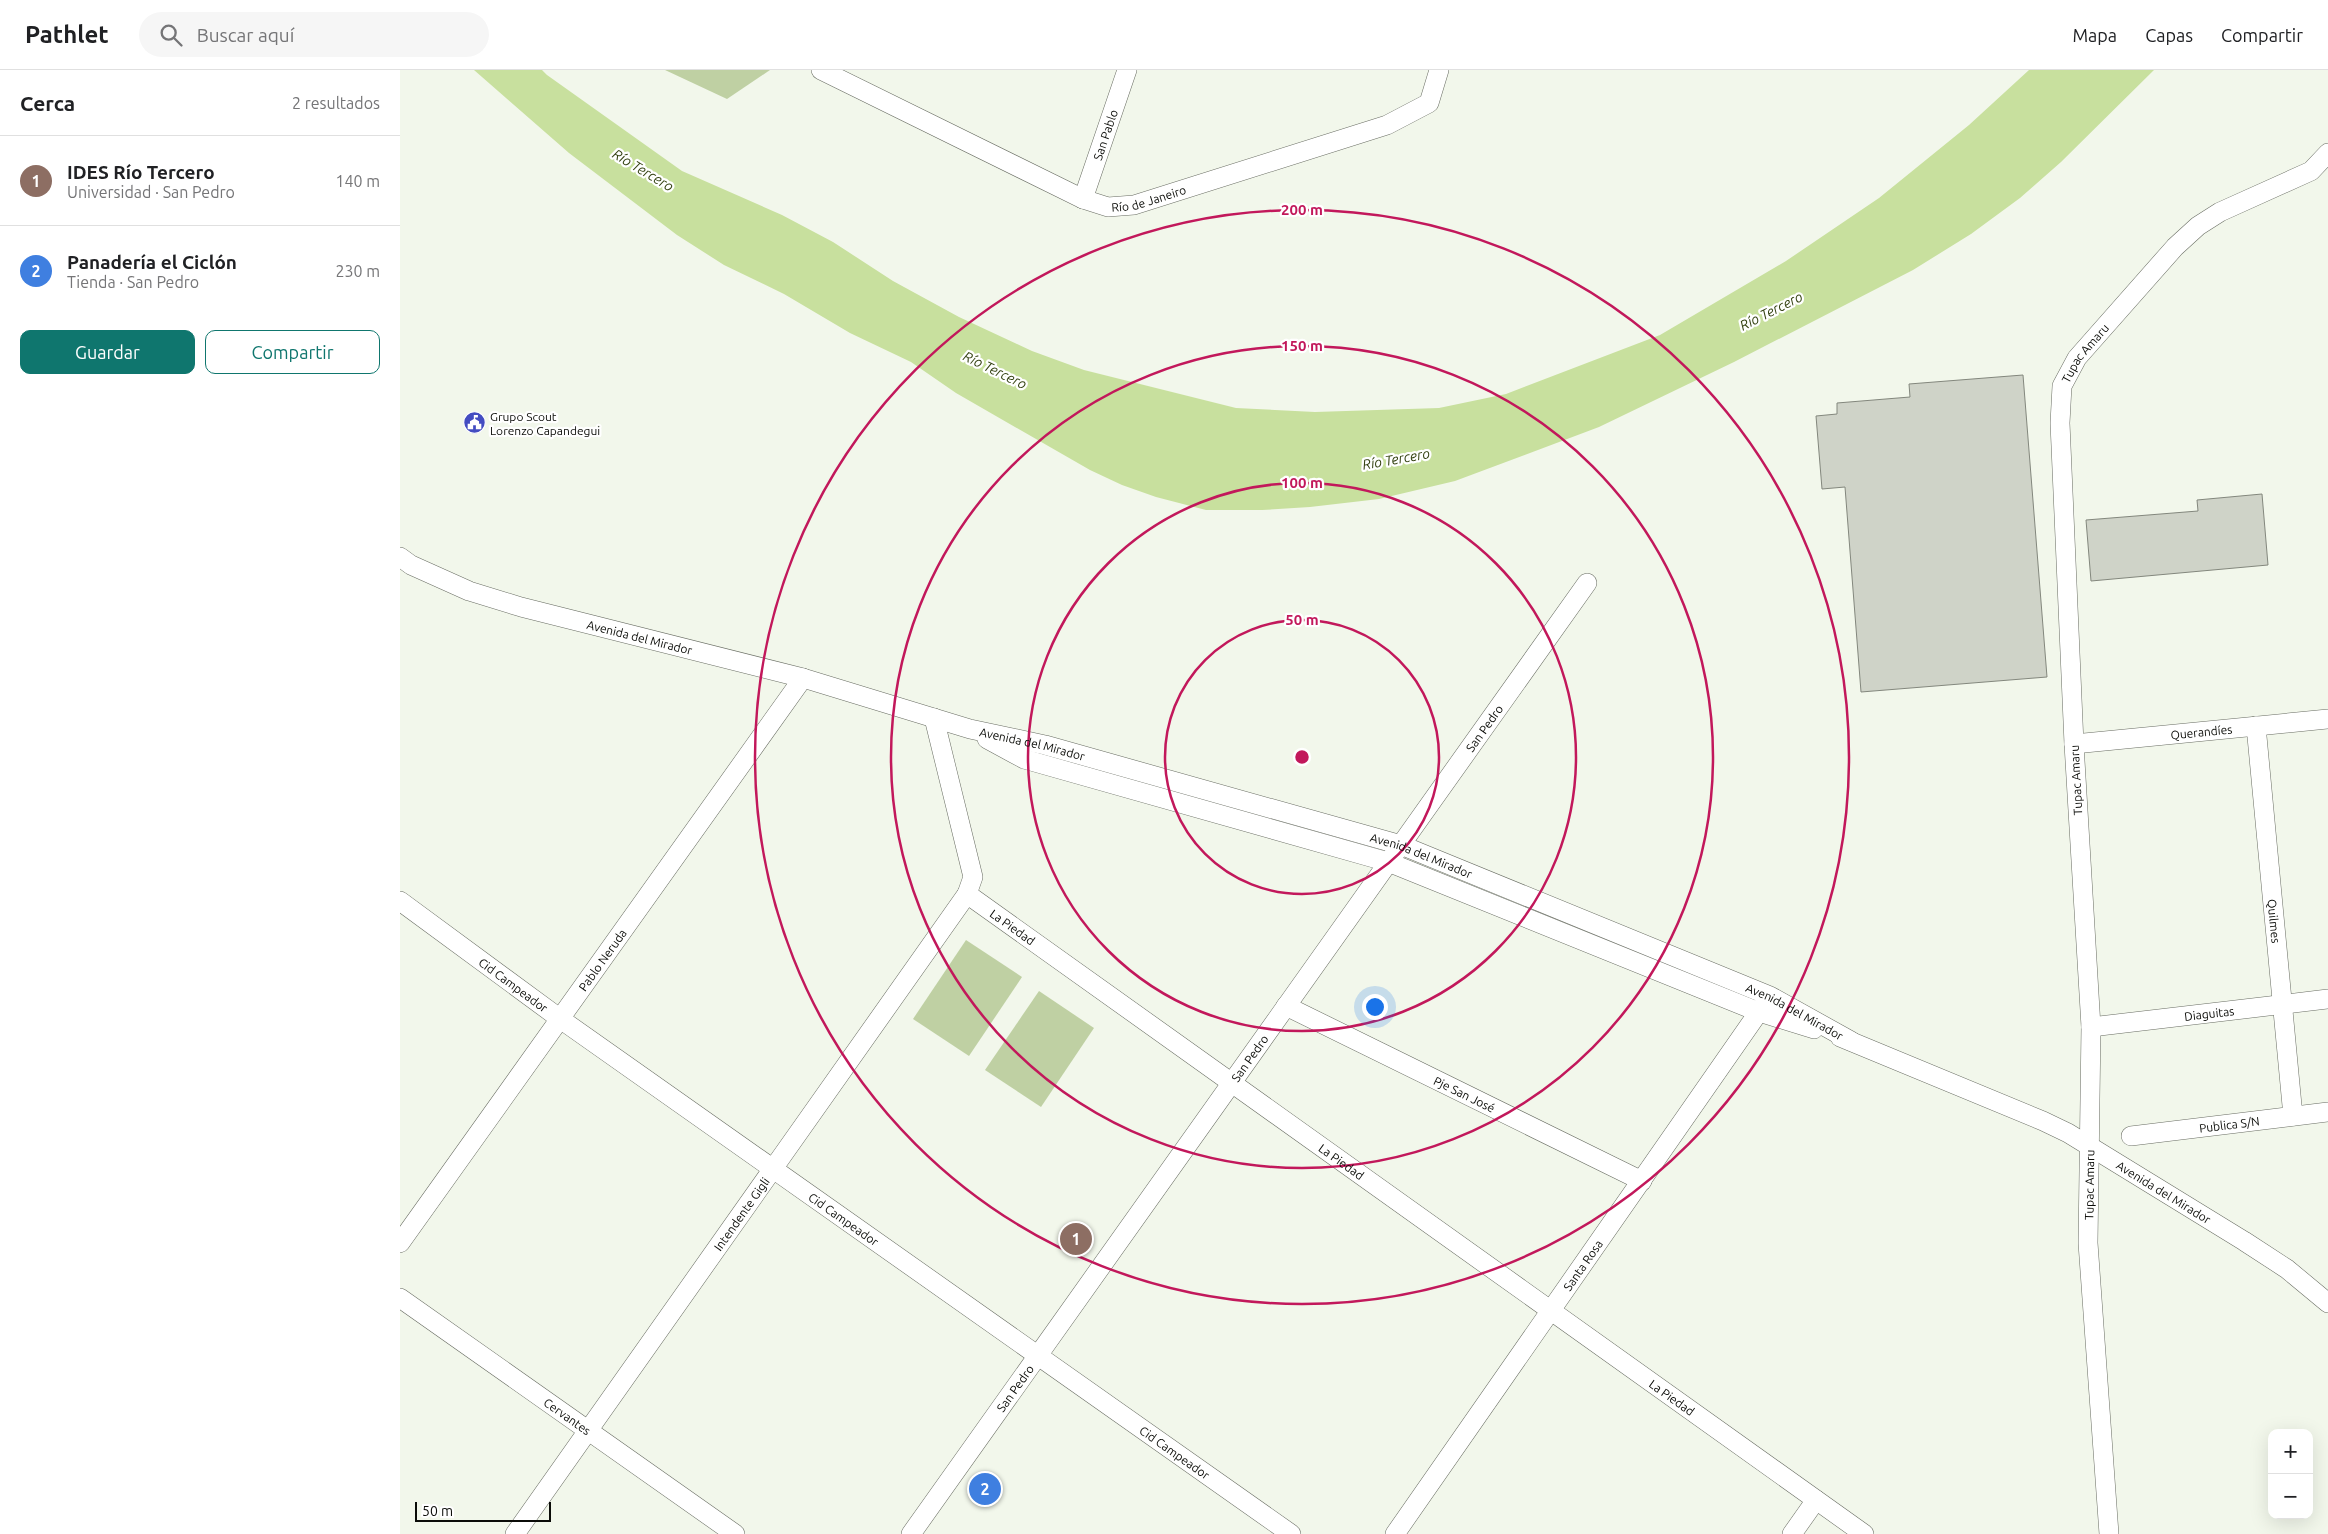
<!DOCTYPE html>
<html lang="es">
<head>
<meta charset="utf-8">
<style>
	:root { --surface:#fff; --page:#f6f6f6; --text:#202124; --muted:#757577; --line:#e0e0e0; --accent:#0f766e }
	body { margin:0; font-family:Ubuntu,sans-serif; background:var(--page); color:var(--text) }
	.controls { position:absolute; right:15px; bottom:15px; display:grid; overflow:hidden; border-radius:10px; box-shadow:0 5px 20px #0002 }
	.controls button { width:45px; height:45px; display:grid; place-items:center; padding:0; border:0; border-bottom:1px solid var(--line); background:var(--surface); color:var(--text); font:25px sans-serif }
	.scale { position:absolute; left:15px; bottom:12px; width:136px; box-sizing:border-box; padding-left:5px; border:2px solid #0b0c08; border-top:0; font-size:14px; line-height:18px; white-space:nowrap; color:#0b0c08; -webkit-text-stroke:4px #fff; paint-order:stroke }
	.you { position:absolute; left:974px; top:936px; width:18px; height:18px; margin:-12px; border:4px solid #fff; border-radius:50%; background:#1a73e8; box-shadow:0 0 0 8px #1a73e833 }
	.badge { display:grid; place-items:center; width:32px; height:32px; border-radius:50%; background:var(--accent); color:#fff; font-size:16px; font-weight:700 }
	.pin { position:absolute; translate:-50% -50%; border:2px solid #fff; box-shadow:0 1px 5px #0006 }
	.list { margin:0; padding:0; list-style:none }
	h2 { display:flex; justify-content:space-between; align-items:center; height:65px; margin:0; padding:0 20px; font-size:21px }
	h2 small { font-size:16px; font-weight:400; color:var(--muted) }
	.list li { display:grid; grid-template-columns:32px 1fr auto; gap:15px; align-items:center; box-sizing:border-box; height:90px; padding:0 20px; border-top:1px solid var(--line) }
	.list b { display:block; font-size:19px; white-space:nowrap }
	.list p { margin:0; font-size:16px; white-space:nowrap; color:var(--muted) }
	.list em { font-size:16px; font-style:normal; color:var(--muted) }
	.actions { display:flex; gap:10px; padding:15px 20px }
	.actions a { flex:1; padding:11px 0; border:1px solid var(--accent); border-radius:10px; text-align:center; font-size:18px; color:var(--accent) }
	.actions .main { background:var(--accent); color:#fff }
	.icon { flex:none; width:28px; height:28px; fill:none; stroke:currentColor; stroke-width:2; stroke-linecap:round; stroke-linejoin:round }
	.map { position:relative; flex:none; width:1928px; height:1464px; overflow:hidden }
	header { display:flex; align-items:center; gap:30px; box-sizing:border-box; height:70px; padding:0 25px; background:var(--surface); border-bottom:1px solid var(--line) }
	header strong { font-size:24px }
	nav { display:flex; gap:28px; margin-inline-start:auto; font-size:18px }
	.search { width:350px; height:45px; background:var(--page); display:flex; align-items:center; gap:12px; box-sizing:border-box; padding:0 18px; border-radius:28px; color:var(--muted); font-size:19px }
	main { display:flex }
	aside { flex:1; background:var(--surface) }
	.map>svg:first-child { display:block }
</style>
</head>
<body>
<header>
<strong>Pathlet</strong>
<div class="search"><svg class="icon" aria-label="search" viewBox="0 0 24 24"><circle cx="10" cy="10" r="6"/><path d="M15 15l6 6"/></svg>Buscar aquí</div>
<nav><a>Mapa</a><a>Capas</a><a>Compartir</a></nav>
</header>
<main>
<aside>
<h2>Cerca<small>2 resultados</small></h2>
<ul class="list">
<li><span class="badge" style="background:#8d6e63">1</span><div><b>IDES Río Tercero</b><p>Universidad · San Pedro</p></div><em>140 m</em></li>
<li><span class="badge" style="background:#3f7fe0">2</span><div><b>Panadería el Ciclón</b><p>Tienda · San Pedro</p></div><em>230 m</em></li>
</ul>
<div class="actions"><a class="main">Guardar</a><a>Compartir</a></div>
</aside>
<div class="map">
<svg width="1928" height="1464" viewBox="0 0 1928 1464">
	<rect width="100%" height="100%" fill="#f2f7eb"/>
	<g fill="#bfd0a3">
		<path d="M 265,0 L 370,0 L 327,29 Z"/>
		<path d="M 566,870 L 622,907 L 569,986 L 513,949 Z"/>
		<path d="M 639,921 L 694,958 L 641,1037 L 585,1000 Z"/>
	</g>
	<path fill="#c8e09e" d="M 74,0 L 142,0 L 147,5 L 282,101 L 382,145 L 433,172 L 493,211 L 559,247 L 632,281 L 684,300 L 836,338 L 915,342 L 1039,338 L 1106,324 L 1260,265 L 1386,191 L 1479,128 L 1569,55 L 1629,0 L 1754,0 L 1661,92 L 1620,128 L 1571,164 L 1513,200 L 1334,292 L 1199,357 L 1055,411 L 979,429 L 910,437 L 862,440 L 806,440 L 756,427 L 722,415 L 690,400 L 556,323 L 511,292 L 450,263 L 384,224 L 324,195 L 277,165 L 169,83 Z"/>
	<g fill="#cfd3c8" stroke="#83877d">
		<path d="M 1623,305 L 1647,607 L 1461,622 L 1445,417 L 1422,419 L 1416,346 L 1437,344 L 1437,333 L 1510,327 L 1509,314 Z"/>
		<path d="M 1862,424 L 1868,495 L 1691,511 L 1686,450 L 1798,441 L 1797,430 Z"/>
	</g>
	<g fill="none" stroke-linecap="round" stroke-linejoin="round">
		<defs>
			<g id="street">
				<path id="s1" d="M 421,0 L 683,129 L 708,137 L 734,135 L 987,55 L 1029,33 L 1039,0"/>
				<path id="s2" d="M 683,129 L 727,0"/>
				<path id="s3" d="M 0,487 L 11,495 L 69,521 L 121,537 L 403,608 L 570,659 L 645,675 L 1001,775 L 1370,926 L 1451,971"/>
				<path id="s4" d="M 534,648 L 573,807 L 567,824 L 1464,1464"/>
				<path id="s5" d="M 1856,656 L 1893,1046"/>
				<path d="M 587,669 L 624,689 L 988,792 L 1359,942 L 1414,959"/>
				<path id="s6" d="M 1674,674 L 1928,649"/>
				<path id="s7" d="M 0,831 L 159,948 L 891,1464"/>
				<path id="s8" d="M 886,936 L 1242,1111"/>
				<path id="s9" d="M 1691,957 L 1928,929"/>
				<path id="s10" d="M 1440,967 L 1643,1051 L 1668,1063 L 1844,1171 L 1887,1199 L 1928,1233"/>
				<path id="s11" d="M 1731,1066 L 1928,1042"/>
				<path id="s12" d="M 0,1173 L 403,608"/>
				<path id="s13" d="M 0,1228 L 335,1464"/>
				<path id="s14" d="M 115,1464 L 567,824"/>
				<path id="s15" d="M 511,1464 L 1187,513"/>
				<path id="s16" d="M 995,1464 L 1365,933"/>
				<path d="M 1392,1464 L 1416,1430"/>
				<path id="s17" d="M 1709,1464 L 1688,1173 L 1691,957 L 1674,674 L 1660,353 L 1662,316 L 1677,288 L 1775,177 L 1798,156 L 1820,142 L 1911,101 L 1928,83"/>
			</g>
		</defs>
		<use href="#street" stroke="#696d63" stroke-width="20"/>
		<use href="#street" stroke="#fff" stroke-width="19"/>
	</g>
	<g fill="none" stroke="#c2185b" stroke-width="2.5">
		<circle cx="902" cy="687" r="137"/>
		<circle cx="902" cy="687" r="274"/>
		<circle cx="902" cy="687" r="411"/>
		<circle cx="902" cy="687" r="547"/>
	</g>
	<defs>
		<symbol id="civic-disc" viewBox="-11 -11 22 22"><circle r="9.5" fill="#434cc1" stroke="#fff"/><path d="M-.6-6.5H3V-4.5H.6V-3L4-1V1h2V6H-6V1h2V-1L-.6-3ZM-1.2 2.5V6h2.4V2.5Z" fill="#fff"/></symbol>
	</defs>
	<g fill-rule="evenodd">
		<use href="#civic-disc" x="62" y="340" width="25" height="25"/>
	</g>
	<g text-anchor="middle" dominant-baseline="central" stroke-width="4.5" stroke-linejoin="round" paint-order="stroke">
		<g font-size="12" fill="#0b0c08" stroke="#fff">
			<text stroke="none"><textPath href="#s2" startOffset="68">San Pablo</textPath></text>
			<text stroke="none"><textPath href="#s1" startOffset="360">Río de Janeiro</textPath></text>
			<text stroke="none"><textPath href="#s17" startOffset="1190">Tupac Amaru</textPath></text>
			<text stroke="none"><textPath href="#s3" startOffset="254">Avenida del Mirador</textPath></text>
			<text stroke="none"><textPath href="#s15" startOffset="989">San Pedro</textPath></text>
			<text stroke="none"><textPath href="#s6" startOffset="128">Querandíes</textPath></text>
			<text stroke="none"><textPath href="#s3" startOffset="661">Avenida del Mirador</textPath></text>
			<text transform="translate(1676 710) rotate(-93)">Tupac Amaru</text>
			<text stroke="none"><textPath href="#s3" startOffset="1066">Avenida del Mirador</textPath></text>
			<text stroke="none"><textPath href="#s5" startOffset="196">Quilmes</textPath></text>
			<text stroke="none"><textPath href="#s4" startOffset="238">La Piedad</textPath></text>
			<text stroke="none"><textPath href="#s12" startOffset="348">Pablo Neruda</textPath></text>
			<text stroke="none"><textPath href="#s7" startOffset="141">Cid Campeador</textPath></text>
			<text stroke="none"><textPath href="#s3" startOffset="1471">Avenida del Mirador</textPath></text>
			<text stroke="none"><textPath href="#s9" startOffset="119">Diaguitas</textPath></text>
			<text stroke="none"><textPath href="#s15" startOffset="584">San Pedro</textPath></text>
			<text stroke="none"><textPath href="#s8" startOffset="199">Pje San José</textPath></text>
			<text stroke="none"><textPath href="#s11" startOffset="99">Publica S/N</textPath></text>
			<text stroke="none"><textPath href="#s4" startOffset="642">La Piedad</textPath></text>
			<text stroke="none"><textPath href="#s17" startOffset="350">Tupac Amaru</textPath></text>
			<text stroke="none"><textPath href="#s10" startOffset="360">Avenida del Mirador</textPath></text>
			<text stroke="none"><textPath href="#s14" startOffset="392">Intendente Gigli</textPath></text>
			<text stroke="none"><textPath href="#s7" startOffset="546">Cid Campeador</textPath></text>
			<text stroke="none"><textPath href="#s16" startOffset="328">Santa Rosa</textPath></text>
			<text stroke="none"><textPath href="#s15" startOffset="179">San Pedro</textPath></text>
			<text stroke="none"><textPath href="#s4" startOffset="1048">La Piedad</textPath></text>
			<text stroke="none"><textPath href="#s13" startOffset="205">Cervantes</textPath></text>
			<text stroke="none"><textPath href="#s7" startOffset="951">Cid Campeador</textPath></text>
		</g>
		<g font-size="12" fill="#0b0c08" stroke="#fff" text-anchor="start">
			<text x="90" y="346">Grupo Scout<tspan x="90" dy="14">Lorenzo Capandegui</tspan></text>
		</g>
		<g font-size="14" font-style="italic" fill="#344212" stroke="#fff">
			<text transform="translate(243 100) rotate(31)">Río Tercero</text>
			<text transform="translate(1371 241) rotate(-27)">Río Tercero</text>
			<text transform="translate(595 300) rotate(26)">Río Tercero</text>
			<text transform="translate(996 389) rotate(-10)">Río Tercero</text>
		</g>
	</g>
	<circle cx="902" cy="687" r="8" fill="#c2185b" stroke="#fff" stroke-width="2.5"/>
	<g font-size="15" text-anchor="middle" font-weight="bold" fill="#c2185b" stroke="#fff" stroke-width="4.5" stroke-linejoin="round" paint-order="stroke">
		<text x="902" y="145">200 m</text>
		<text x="902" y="281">150 m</text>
		<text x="902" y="418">100 m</text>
		<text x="902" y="555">50 m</text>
	</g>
</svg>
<div class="controls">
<button>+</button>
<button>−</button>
</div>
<div class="scale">50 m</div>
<div class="you"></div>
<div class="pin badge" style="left:676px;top:1169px;background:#8d6e63">1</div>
<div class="pin badge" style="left:585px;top:1419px;background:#3f7fe0">2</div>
</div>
</main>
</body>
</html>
